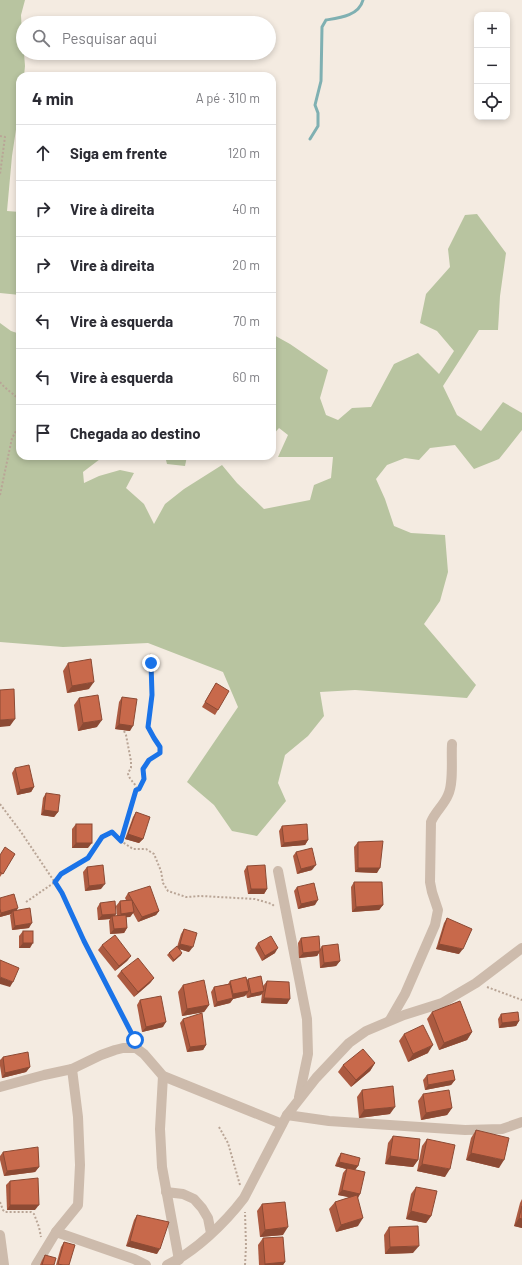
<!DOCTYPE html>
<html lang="pt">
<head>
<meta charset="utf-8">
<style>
	:root { --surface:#fff; --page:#f7f7f7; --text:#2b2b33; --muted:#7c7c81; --line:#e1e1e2 }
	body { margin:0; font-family:Barlow,sans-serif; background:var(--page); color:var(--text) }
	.controls { position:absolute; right:12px; top:12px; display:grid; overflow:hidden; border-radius:8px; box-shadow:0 2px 6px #0003 }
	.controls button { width:36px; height:36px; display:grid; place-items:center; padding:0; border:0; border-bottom:1px solid var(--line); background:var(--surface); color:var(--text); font:20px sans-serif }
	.stop { position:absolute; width:12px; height:12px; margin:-9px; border:3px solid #1a73e8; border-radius:50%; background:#fff }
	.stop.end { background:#1a73e8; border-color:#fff; box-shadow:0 1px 4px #0008 }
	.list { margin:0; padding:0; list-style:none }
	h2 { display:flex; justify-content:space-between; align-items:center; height:52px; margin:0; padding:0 16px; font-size:17px }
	h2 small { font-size:13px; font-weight:400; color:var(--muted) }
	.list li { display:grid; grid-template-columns:26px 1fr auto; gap:12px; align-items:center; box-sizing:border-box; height:56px; padding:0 16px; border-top:1px solid var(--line) }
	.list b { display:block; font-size:15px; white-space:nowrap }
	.list em { font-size:13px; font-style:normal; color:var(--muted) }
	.icon { flex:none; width:22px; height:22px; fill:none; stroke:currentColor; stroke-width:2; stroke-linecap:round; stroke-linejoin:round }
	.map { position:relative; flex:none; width:522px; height:1265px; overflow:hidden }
	.search { position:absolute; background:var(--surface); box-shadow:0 2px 6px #0003; left:16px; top:16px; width:260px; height:44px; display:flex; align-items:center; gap:10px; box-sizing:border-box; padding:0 14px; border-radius:22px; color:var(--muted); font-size:15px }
	.panel { position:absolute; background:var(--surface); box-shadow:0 2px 6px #0003; left:16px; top:72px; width:260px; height:388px; border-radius:12px }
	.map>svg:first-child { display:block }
</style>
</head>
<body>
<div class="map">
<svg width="522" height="1265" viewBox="0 0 522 1265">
	<rect width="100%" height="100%" fill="#f4ebe1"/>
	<g fill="#b8c4a0">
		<path d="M 0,0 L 25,0 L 21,15 L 23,53 L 24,53 L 25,66 L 24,76 L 20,76 L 20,103 L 12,156 L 7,211 L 20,212 L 20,295 L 0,293 Z"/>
		<path d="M 477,214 L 506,253 L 500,296 L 498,330 L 479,330 L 443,386 L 457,415 L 481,431 L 503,402 L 522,413 L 522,430 L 499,459 L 474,469 L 455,445 L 430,448 L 419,460 L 405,458 L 387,465 L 376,479 L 385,499 L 394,526 L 411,533 L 445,535 L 448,572 L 440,601 L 424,624 L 476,685 L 467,698 L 355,690 L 320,692 L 324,716 L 308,736 L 285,755 L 278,783 L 286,801 L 257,836 L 232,831 L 214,805 L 187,782 L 238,707 L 223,672 L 148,643 L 63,647 L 0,642 L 0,323 L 11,331 L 20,334 L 20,456 L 104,456 L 83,472 L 84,483 L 99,476 L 120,470 L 134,473 L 126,488 L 144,504 L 154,524 L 165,504 L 184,489 L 222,465 L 237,483 L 264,509 L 310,500 L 314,485 L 331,478 L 333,457 L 278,457 L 288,435 L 279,428 L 272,436 L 272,334 L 290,344 L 328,370 L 320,398 L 326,415 L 338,420 L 352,408 L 371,407 L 394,364 L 418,353 L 439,374 L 454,351 L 437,331 L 420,323 L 426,294 L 450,267 L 448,249 L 465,215 Z"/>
		<path d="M 165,456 L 187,456 L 185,466 L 167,464 Z"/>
	</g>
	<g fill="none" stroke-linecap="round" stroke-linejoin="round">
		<path stroke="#7fb0b2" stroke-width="3" d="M 310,139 L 318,126 L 318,113 L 315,105 L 321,81 L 322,27 L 326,20 C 339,18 359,16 363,0"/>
		<g stroke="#b9a596" stroke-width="2" stroke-dasharray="2 2" stroke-linecap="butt">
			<path d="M 0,136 L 5,137 L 0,174"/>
			<path d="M 0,382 C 6,390 15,394 20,401"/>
			<path d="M 0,495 L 12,438 L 20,424"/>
			<path d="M 124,731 L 126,735 L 131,761 L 131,768 L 128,773 C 128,778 134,782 137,788 L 121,841 L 133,849 L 146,849 L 154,854 L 161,871 L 163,883 L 168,891 L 186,897 L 201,896 L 255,899 L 272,904 L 275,907"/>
			<path d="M 136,790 L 139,789 L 143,779 L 143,769 L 149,760 L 160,753 L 160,747 L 154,738 L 149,727 L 152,695 L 150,652"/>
			<path d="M 0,804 L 21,832 L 62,893 L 84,941 L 134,1039"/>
			<path d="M 26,902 L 55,882 L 61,874 L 89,858 L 102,837 L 111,832 L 121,841"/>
			<path d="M 487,987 L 522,1000"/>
			<path d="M 219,1127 L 228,1143 L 240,1185"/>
			<path d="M 0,1202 L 3,1210 L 5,1212 L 31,1212 L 34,1214 L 39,1227 L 41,1237"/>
			<path d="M 245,1265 L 246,1246 L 245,1212"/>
		</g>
		<g stroke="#cdbbac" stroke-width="10">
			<path d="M 278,871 L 307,1019 L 308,1054 L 299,1097"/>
			<path d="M 390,1020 L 405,994 L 435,925 L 438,910 L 432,892 L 430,882 L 431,822 C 435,812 444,805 448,795 C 454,783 451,758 452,744"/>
			<path d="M 163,1076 L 160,1129 L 162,1167 L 179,1260"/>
			<path d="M 0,1087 L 44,1075 L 72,1069 L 101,1055 L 115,1050 L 123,1048 L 136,1048 L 144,1054 L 163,1076 L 282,1124"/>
			<path d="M 287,1115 L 329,1121 L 465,1130 L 502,1129 L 522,1122"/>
			<path d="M 166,1192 L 183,1194 L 194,1199 L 202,1208 L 208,1218 L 211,1233"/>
			<path d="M 56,1232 L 134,1259 L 146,1265"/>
			<path d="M 0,1235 L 4,1265"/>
			<path d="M 36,1265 L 56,1232 L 78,1205 L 80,1165 L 78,1117 L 72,1069"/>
			<path d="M 167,1265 C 195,1252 225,1223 244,1198 L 287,1115 L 316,1078 L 349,1043 L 366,1031 L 404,1015 L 442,1003 L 476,983 L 522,948"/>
		</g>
	</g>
	<g fill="#ac5a40">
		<path d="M 68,663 L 89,689 L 67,693 L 63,671 Z"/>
		<path d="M 216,683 L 218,710 L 215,715 L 202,707 Z"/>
		<path d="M 122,697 L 130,731 L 115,729 L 119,702 Z"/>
		<path d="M 79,698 L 97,727 L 78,731 L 74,705 Z"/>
		<path d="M 15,768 L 34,787 L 31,792 L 17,795 L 12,773 Z"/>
		<path d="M 46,793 L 58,812 L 54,817 L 41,815 L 43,798 Z"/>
		<path d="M 136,812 L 143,839 L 139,843 L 125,839 L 133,817 Z"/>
		<path d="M 76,824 L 88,848 L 72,848 L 72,829 Z"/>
		<path d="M 282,826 L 308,840 L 305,845 L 281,847 L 279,831 Z"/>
		<path d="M 358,842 L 377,873 L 355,872 L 354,847 Z"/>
		<path d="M 296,852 L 312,870 L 297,874 L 293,856 Z"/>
		<path d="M 15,854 L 0,877 L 0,855 Z"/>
		<path d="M 247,866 L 267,889 L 264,894 L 248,894 L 244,871 Z"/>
		<path d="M 87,867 L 101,889 L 85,891 L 83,872 Z"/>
		<path d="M 354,882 L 383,905 L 379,910 L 352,912 L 351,887 Z"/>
		<path d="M 297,887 L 315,905 L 298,909 L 294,891 Z"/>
		<path d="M 128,893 L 159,911 L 156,915 L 138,922 L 133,913 L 130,917 L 126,917 L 127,928 L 124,933 L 110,934 L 109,921 L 110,919 L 98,920 L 97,908 L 100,903 L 115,916 L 117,916 L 116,906 L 120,901 L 126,900 L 125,898 Z"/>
		<path d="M 0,898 L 17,910 L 29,928 L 12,930 L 10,915 L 11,914 L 0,917 Z"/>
		<path d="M 447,918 L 459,954 L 436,949 L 444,923 Z"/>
		<path d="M 184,929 L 189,952 L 179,949 L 181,955 L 173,962 L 167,955 L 169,953 L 177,947 L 181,934 Z"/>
		<path d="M 23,931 L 30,948 L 19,948 L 19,936 Z"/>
		<path d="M 301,938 L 320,949 L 322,946 L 340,961 L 336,966 L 320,968 L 319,953 L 317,956 L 299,958 L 298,943 Z"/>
		<path d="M 258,943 L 275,953 L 262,961 L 255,948 Z"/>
		<path d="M 102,945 L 131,956 L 127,961 L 115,971 L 98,950 Z"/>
		<path d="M 121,971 L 154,978 L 150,983 L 134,997 L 117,976 Z"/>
		<path d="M 248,979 L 263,986 L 267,981 L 287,1004 L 261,1003 L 262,993 L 261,995 L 247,998 L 246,994 L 245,996 L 233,999 L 230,1003 L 214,1007 L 211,992 L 214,987 L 228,984 L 230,981 L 246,981 Z"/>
		<path d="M 183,985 L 209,1005 L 204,1012 L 182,1016 L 178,992 Z"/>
		<path d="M 140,1000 L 163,1027 L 142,1032 L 137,1005 Z"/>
		<path d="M 432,1012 L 472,1032 L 467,1040 L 439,1050 L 427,1019 Z"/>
		<path d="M 501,1014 L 519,1021 L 516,1026 L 499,1028 L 498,1019 Z"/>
		<path d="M 183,1019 L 206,1045 L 203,1050 L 187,1052 L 180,1023 Z"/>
		<path d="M 404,1034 L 428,1053 L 408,1062 L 399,1041 Z"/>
		<path d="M 3,1057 L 30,1067 L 26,1072 L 2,1078 L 0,1066 L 0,1060 Z"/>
		<path d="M 375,1063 L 370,1071 L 351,1087 L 338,1072 L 343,1065 Z"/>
		<path d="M 427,1075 L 455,1080 L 451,1085 L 425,1090 L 423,1080 Z"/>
		<path d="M 362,1090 L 390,1114 L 359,1118 L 357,1097 Z"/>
		<path d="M 423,1094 L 452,1108 L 447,1115 L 421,1120 L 418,1101 Z"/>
		<path d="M 476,1130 L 499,1168 L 466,1160 L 471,1138 Z"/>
		<path d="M 393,1136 L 418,1160 L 413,1167 L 385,1164 L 388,1143 Z"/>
		<path d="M 427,1139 L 445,1177 L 417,1171 L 422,1146 Z"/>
		<path d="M 3,1152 L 39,1167 L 35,1172 L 4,1176 L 0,1160 L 0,1156 Z"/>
		<path d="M 341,1153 L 358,1166 L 355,1170 L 360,1194 L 358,1198 L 358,1226 L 336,1232 L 329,1209 L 335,1202 L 350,1197 L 338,1195 L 343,1173 L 346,1169 L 335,1166 L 338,1158 Z"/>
		<path d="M 10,1181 L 35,1210 L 7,1210 L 6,1185 Z"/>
		<path d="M 416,1187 L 431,1216 L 426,1223 L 406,1219 L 411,1194 Z"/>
		<path d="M 522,1199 L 522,1228 L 514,1226 L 520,1203 Z"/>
		<path d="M 262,1204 L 283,1235 L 260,1237 L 257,1211 Z"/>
		<path d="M 137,1215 L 157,1254 L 126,1246 L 134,1220 Z"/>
		<path d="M 389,1227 L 413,1253 L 385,1254 L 384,1235 Z"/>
		<path d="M 263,1238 L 285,1262 L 283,1265 L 259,1265 L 258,1245 Z"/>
		<path d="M 64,1242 L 69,1265 L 56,1265 L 61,1247 Z"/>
		<path d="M 45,1255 L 54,1265 L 40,1265 L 42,1260 Z"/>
	</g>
	<g fill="#8c4a34">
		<path d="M 94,682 L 89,689 L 67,693 L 72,686 Z"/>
		<path d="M 15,719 L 10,726 L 0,727 L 0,720 Z"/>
		<path d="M 102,720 L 97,727 L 78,731 L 83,723 Z"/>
		<path d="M 119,724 L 133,726 L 130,731 L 115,729 Z"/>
		<path d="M 34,787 L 31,792 L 17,795 L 20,790 Z"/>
		<path d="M 44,810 L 58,812 L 54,817 L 41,815 Z"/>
		<path d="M 128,834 L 143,839 L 139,843 L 125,839 Z"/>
		<path d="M 308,840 L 305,845 L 281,847 L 284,843 Z"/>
		<path d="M 76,843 L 92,843 L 88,848 L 72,848 Z"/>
		<path d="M 316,865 L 312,870 L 297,874 L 301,869 Z"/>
		<path d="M 358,868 L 380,868 L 377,873 L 355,872 Z"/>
		<path d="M 105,884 L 101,889 L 85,891 L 89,886 Z"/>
		<path d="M 251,889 L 267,889 L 264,894 L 248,894 Z"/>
		<path d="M 318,900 L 315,905 L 298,909 L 301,904 Z"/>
		<path d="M 383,905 L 379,910 L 352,912 L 356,907 Z"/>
		<path d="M 18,908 L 15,913 L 13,911 L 11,914 L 0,917 L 0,915 L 1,913 Z"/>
		<path d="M 159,911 L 156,915 L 138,922 L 142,917 Z"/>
		<path d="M 134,912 L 130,917 L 118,918 L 121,914 Z"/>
		<path d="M 116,914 L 113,919 L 112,916 L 110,919 L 98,920 L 102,915 Z"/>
		<path d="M 32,923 L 29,928 L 12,930 L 15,926 Z"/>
		<path d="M 127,928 L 124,933 L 110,934 L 114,929 Z"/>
		<path d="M 23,943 L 33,943 L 30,948 L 19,948 Z"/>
		<path d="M 180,944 L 193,947 L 189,952 L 176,948 Z"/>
		<path d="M 439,944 L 463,949 L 459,954 L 436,949 Z"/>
		<path d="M 278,948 L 275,953 L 262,961 L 265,956 Z"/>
		<path d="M 320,951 L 317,956 L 299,958 L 303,953 Z"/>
		<path d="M 182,953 L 181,955 L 173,962 L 174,960 Z"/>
		<path d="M 131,956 L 127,961 L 115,971 L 119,966 Z"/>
		<path d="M 340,961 L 336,966 L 320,968 L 324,963 Z"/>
		<path d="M 0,977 L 13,982 L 10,987 L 0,984 Z"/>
		<path d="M 154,978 L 150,983 L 134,997 L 138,992 Z"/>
		<path d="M 249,991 L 245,996 L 233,999 L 230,1003 L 214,1007 L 217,1002 L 230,999 L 233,994 Z"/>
		<path d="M 264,991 L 261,995 L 247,998 L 251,994 Z"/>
		<path d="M 264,998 L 290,999 L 287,1004 L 261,1003 Z"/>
		<path d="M 209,1005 L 204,1012 L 182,1016 L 187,1009 Z"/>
		<path d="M 519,1021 L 516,1026 L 499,1028 L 502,1023 Z"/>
		<path d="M 166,1022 L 163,1027 L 142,1032 L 146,1027 Z"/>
		<path d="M 472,1032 L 467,1040 L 439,1050 L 444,1043 Z"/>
		<path d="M 206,1045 L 203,1050 L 187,1052 L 190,1047 Z"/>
		<path d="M 433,1045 L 428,1053 L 408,1062 L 413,1054 Z"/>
		<path d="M 375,1063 L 370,1071 L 351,1087 L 356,1080 Z"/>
		<path d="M 30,1067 L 26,1072 L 2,1078 L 5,1073 Z"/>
		<path d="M 455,1080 L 451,1085 L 425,1090 L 428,1085 Z"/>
		<path d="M 395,1107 L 390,1114 L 359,1118 L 364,1110 Z"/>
		<path d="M 452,1108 L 447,1115 L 421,1120 L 426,1113 Z"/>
		<path d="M 471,1153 L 504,1160 L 499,1168 L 466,1160 Z"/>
		<path d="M 390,1156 L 418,1160 L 413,1167 L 385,1164 Z"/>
		<path d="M 339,1162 L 358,1166 L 354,1171 L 335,1166 Z"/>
		<path d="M 422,1164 L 450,1169 L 445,1177 L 417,1171 Z"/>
		<path d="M 39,1167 L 35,1172 L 4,1176 L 7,1171 Z"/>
		<path d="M 342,1190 L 360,1194 L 357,1199 L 338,1195 Z"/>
		<path d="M 10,1205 L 39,1205 L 35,1210 L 7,1210 Z"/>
		<path d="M 411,1211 L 431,1216 L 426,1223 L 406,1219 Z"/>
		<path d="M 363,1218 L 358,1226 L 336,1232 L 341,1225 Z"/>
		<path d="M 519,1218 L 522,1219 L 522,1228 L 514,1226 Z"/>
		<path d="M 288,1227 L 283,1235 L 260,1237 L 265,1230 Z"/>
		<path d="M 130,1241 L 160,1249 L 157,1254 L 126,1246 Z"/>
		<path d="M 419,1246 L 413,1253 L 385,1254 L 390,1247 Z"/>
		<path d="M 285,1262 L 283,1265 L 264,1265 L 265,1264 Z"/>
	</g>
	<g fill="#c8694b" stroke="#8c4a34">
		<path d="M 91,659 L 94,682 L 72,686 L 68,663 Z"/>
		<path d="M 216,683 L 229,691 L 218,710 L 205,702 Z"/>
		<path d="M 14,689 L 15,719 L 0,720 L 0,690 Z"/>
		<path d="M 98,695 L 102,720 L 83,723 L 79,698 Z"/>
		<path d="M 122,697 L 137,699 L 133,726 L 119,724 Z"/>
		<path d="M 29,765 L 34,787 L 20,790 L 15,768 Z"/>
		<path d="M 46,793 L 60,795 L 58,812 L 44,810 Z"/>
		<path d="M 136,812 L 150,817 L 143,839 L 128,834 Z"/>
		<rect x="76" y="824" width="16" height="19"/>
		<path d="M 307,824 L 308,840 L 284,843 L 282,826 Z"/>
		<path d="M 383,841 L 380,868 L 358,868 L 358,842 Z"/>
		<path d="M 5,847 L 15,854 L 3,874 L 0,872 L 0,855 Z"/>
		<path d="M 312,848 L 316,865 L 301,869 L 296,852 Z"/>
		<path d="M 103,865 L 105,884 L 89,886 L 87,867 Z"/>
		<path d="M 265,865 L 267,889 L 251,889 L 247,866 Z"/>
		<path d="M 354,882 L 382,882 L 383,905 L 356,907 Z"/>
		<path d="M 314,883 L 318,900 L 301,904 L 297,887 Z"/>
		<path d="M 150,886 L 159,911 L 142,917 L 132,900 L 134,912 L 121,914 L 120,901 L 132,900 L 128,893 Z"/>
		<path d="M 14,894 L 18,908 L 1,913 L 0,909 L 0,898 Z"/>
		<path d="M 115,901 L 116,914 L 102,915 L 100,903 Z"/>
		<path d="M 30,908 L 32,923 L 15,926 L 13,911 Z"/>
		<path d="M 126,915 L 127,928 L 114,929 L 112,916 Z"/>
		<path d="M 447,918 L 472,929 L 463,949 L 439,944 Z"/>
		<path d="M 184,929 L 197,933 L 193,947 L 180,944 Z"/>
		<rect x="23" y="931" width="10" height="12"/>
		<path d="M 115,935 L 131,956 L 119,966 L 102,945 Z"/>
		<path d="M 271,936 L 278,948 L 265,956 L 258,943 Z"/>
		<path d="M 319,936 L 320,951 L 303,953 L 301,938 Z"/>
		<path d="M 338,944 L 340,961 L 324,963 L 322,946 Z"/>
		<path d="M 177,946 L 182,953 L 174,960 L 169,953 Z"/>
		<path d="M 138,958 L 154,978 L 138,992 L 121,971 Z"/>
		<path d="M 0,960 L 19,968 L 13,982 L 0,977 Z"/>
		<path d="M 261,976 L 264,991 L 251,994 L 248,979 Z"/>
		<path d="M 246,977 L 249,991 L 233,994 L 230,981 Z"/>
		<path d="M 204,980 L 209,1005 L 187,1009 L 183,985 Z"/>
		<path d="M 267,981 L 289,982 L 290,999 L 264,998 Z"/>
		<path d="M 230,984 L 233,998 L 217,1002 L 214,987 Z"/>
		<path d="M 161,996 L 166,1022 L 146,1027 L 140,1000 Z"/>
		<path d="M 460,1001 L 472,1032 L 444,1043 L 432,1012 Z"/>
		<path d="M 518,1012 L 519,1021 L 502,1023 L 501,1014 Z"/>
		<path d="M 202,1013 L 206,1045 L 190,1047 L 183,1019 Z"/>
		<path d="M 423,1025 L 433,1045 L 413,1054 L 404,1034 Z"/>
		<path d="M 363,1049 L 375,1063 L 356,1080 L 343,1065 Z"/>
		<path d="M 28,1052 L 30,1067 L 5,1073 L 3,1057 Z"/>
		<path d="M 453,1070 L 455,1080 L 428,1085 L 427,1075 Z"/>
		<path d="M 393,1086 L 395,1107 L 364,1110 L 362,1090 Z"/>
		<path d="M 449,1090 L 452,1108 L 426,1113 L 423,1094 Z"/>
		<path d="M 476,1130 L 509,1138 L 504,1160 L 471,1153 Z"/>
		<path d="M 393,1136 L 420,1139 L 418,1160 L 390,1156 Z"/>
		<path d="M 427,1139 L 455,1145 L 450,1169 L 422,1164 Z"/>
		<path d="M 38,1147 L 39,1167 L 7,1171 L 3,1152 Z"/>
		<path d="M 341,1153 L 360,1158 L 358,1166 L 339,1162 Z"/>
		<path d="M 347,1168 L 365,1172 L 360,1194 L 342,1190 Z"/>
		<path d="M 38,1178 L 39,1205 L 10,1205 L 10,1181 Z"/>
		<path d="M 416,1187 L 437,1191 L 431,1216 L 411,1211 Z"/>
		<path d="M 357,1195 L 363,1218 L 341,1225 L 335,1202 Z"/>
		<path d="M 285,1202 L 288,1227 L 265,1230 L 262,1204 Z"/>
		<path d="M 522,1206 L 522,1219 L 519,1218 Z"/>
		<path d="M 137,1215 L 169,1222 L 160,1249 L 130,1241 Z"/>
		<path d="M 418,1226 L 419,1246 L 390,1247 L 389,1227 Z"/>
		<path d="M 283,1237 L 285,1262 L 265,1264 L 263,1238 Z"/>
		<path d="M 64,1242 L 75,1245 L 69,1265 L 63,1265 L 58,1264 Z"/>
		<path d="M 45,1255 L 56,1258 L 54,1265 L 42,1265 Z"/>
	</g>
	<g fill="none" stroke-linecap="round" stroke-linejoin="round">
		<path stroke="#1a73e8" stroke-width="5" d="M 135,1040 L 84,941 L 62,893 L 55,882 L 61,874 L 88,858 L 102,837 L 112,832 L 121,841 L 136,790 L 139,789 L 144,779 L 143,769 L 149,760 L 160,753 L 160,747 L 154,738 L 148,727 L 152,695 L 151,663"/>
	</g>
</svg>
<div class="controls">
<button>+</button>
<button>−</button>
<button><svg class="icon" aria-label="locate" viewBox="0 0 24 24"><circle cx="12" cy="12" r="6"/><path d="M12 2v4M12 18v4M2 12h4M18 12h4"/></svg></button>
</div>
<div class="stop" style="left:135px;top:1040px"></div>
<div class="stop end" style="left:151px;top:663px"></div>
<div class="search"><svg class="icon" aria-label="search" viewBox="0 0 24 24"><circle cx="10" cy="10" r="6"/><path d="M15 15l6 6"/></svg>Pesquisar aqui</div>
<section class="panel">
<h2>4 min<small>A pé · 310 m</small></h2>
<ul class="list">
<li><svg class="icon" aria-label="ahead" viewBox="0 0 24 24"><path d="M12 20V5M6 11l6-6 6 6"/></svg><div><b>Siga em frente</b></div><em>120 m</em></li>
<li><svg class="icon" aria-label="right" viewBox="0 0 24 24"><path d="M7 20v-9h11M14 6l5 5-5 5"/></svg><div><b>Vire à direita</b></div><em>40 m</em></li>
<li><svg class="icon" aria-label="right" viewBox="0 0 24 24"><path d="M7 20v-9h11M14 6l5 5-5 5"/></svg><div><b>Vire à direita</b></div><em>20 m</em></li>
<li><svg class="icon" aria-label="left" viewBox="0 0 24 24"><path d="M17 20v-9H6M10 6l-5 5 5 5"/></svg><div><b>Vire à esquerda</b></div><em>70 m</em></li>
<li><svg class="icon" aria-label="left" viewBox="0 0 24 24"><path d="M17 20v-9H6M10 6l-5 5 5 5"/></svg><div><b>Vire à esquerda</b></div><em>60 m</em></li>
<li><svg class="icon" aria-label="arrive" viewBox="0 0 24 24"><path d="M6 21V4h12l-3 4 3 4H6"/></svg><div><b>Chegada ao destino</b></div></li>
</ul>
</section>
</div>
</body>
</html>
